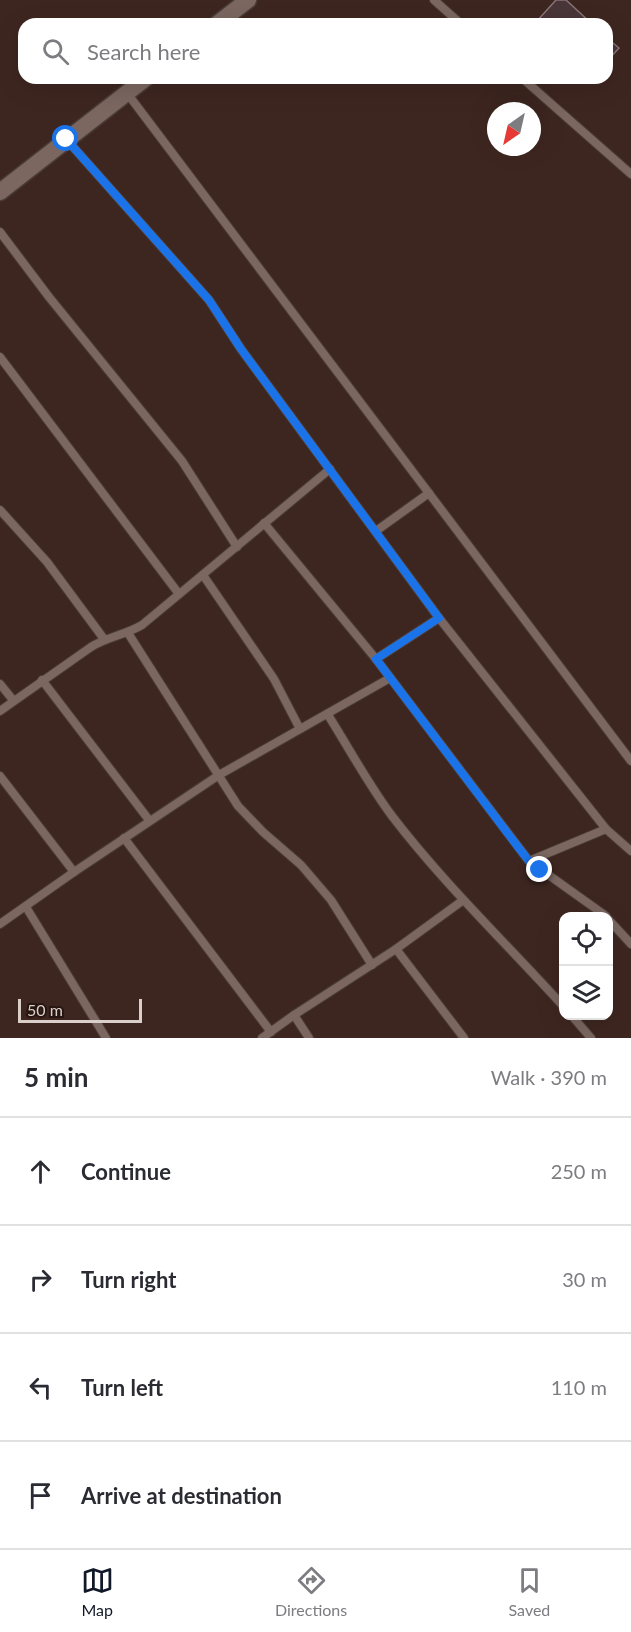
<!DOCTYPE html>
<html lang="en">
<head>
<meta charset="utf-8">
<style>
	:root { --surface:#fff; --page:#f2f2f3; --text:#2b2b33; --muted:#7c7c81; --line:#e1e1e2; --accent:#111827 }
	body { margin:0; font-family:Lato,sans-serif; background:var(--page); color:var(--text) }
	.controls { position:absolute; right:18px; bottom:18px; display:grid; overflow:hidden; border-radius:12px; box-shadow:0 6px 24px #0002 }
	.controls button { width:54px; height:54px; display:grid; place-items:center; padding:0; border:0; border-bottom:2px solid var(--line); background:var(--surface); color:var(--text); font:30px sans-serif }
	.compass { position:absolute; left:487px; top:102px; width:54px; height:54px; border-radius:50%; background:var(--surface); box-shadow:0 6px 24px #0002; rotate:214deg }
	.scale { position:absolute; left:18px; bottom:15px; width:124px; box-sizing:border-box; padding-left:6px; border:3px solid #dbcfcb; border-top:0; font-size:16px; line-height:21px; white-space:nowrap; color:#dbcfcb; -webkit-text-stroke:4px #261510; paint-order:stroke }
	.stop { position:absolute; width:18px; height:18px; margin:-14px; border:4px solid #1a73e8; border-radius:50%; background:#fff }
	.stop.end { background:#1a73e8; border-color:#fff; box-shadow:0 2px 6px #0008 }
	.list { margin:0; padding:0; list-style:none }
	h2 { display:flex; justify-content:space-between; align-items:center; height:78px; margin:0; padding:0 24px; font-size:26px }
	h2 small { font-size:20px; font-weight:400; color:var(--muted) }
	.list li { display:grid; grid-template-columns:39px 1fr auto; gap:18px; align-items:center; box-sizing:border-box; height:108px; padding:0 24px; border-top:2px solid var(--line) }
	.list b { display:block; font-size:22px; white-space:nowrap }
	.list em { font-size:20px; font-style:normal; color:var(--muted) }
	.icon { flex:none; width:33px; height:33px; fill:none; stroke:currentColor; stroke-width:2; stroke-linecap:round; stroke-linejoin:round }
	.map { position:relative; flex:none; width:631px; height:1038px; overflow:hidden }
	.search { position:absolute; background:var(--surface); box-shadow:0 6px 24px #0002; left:18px; right:18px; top:18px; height:66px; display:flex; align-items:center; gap:15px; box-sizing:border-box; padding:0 21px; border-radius:18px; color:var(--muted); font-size:22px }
	.sheet { height:510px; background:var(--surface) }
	nav { display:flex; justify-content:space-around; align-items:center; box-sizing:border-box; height:84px; border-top:2px solid var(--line); background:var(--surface); font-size:16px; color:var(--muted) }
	nav a { display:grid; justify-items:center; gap:3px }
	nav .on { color:var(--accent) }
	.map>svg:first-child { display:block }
</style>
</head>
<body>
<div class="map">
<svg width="631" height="1038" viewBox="0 0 631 1038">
	<rect width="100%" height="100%" fill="#301f19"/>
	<path fill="#3e2620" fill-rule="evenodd" d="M 0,0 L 631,0 L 631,1038 L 0,1038 ZM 24,24 L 607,24 L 607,78 L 24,78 ZM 496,111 L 532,111 L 532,147 L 496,147 ZM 564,916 L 608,916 L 608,1016 L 564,1016 Z"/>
	<g fill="#493639" stroke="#897276" stroke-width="1.5">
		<path d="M 556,0 L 566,0 L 592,24 L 538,24 L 536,22 Z"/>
		<path d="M 607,38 L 619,48 L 607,61 Z"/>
	</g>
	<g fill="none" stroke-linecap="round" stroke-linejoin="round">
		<defs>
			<g id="lane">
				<path d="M 434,0 L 461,24"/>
				<path d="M 522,78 L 631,174"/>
				<path d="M 127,93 L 631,761"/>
				<path d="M 66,139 L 209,300 L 241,349 L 439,618 L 606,829 L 631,851"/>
				<path d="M 0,232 L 49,297 L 182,461 L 237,547"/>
				<path d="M 0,357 L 179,594"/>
				<path d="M 0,510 L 47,562 L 104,639"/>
				<path d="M 264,523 L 376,659 L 529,861 L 606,916"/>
				<path d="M 376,531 L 429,493"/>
				<path d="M 203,575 L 274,679 L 300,729"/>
				<path d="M 128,633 L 238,806 L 263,832 L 301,865 L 331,900 L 372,965"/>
				<path d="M 376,659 L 439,618"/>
				<path d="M 42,680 L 149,820"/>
				<path d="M 0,684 L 13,700"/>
				<path d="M 0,711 L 91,647 C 107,637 125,635 142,625 L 330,469"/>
				<path d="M 328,715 C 349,748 368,784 392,816 C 444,884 506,943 564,1007"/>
				<path d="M 0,776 L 74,872"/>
				<path d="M 124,838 L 271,1032"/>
				<path d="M 529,861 L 606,829"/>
				<path d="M 26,907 L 106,1038"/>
				<path d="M 608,919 L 631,944"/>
				<path d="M 0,924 L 74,872 L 219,775 L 390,678"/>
				<path d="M 396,949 L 464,1038"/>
				<path d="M 294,1015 L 309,1038"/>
				<path d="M 572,1016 L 591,1038"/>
				<path d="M 262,1038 L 294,1015 L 396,949 L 462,901"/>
			</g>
			<g id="street">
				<path d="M 217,24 L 248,0"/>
				<path d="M 0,192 L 146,78"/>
			</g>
		</defs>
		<use href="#lane" stroke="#4a3c38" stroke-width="10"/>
		<use href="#street" stroke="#4a3c38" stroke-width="19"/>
		<use href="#lane" stroke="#7b6760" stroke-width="8"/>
		<use href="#street" stroke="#7b6760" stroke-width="16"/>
	</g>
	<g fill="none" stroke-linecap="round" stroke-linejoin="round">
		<path stroke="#1a73e8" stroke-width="8" d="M 66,139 L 209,300 L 241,349 L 439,618 L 376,659 L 518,847 L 529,861 L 540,870"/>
	</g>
</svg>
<div class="controls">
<button><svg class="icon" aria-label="locate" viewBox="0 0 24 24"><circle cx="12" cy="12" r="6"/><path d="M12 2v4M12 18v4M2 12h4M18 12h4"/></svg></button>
<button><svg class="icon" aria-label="layers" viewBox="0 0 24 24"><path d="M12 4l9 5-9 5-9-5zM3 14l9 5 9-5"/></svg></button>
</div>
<svg class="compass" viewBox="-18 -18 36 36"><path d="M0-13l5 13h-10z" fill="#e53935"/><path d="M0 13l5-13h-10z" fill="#7c7c81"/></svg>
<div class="scale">50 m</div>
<div class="stop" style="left:66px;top:139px"></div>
<div class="stop end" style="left:540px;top:870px"></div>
<div class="search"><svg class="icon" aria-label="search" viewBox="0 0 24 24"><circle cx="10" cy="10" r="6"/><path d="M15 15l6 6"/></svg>Search here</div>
</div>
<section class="sheet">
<h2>5 min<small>Walk · 390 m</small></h2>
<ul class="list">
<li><svg class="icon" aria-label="ahead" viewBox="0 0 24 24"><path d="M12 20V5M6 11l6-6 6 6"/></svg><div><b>Continue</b></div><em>250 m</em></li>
<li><svg class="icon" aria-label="right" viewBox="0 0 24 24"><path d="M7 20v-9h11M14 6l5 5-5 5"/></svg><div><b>Turn right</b></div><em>30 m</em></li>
<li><svg class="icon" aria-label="left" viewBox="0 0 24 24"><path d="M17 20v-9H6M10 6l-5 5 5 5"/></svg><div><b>Turn left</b></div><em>110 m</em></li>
<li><svg class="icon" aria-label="arrive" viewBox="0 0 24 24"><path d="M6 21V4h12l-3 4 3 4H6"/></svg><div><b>Arrive at destination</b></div></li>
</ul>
</section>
<nav>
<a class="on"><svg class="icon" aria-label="map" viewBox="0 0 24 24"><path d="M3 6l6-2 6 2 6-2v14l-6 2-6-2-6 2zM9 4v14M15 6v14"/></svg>Map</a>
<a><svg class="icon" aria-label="directions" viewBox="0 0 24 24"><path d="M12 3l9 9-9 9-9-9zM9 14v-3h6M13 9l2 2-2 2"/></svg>Directions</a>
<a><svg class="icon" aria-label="saved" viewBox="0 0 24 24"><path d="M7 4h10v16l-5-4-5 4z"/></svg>Saved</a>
</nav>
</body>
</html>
